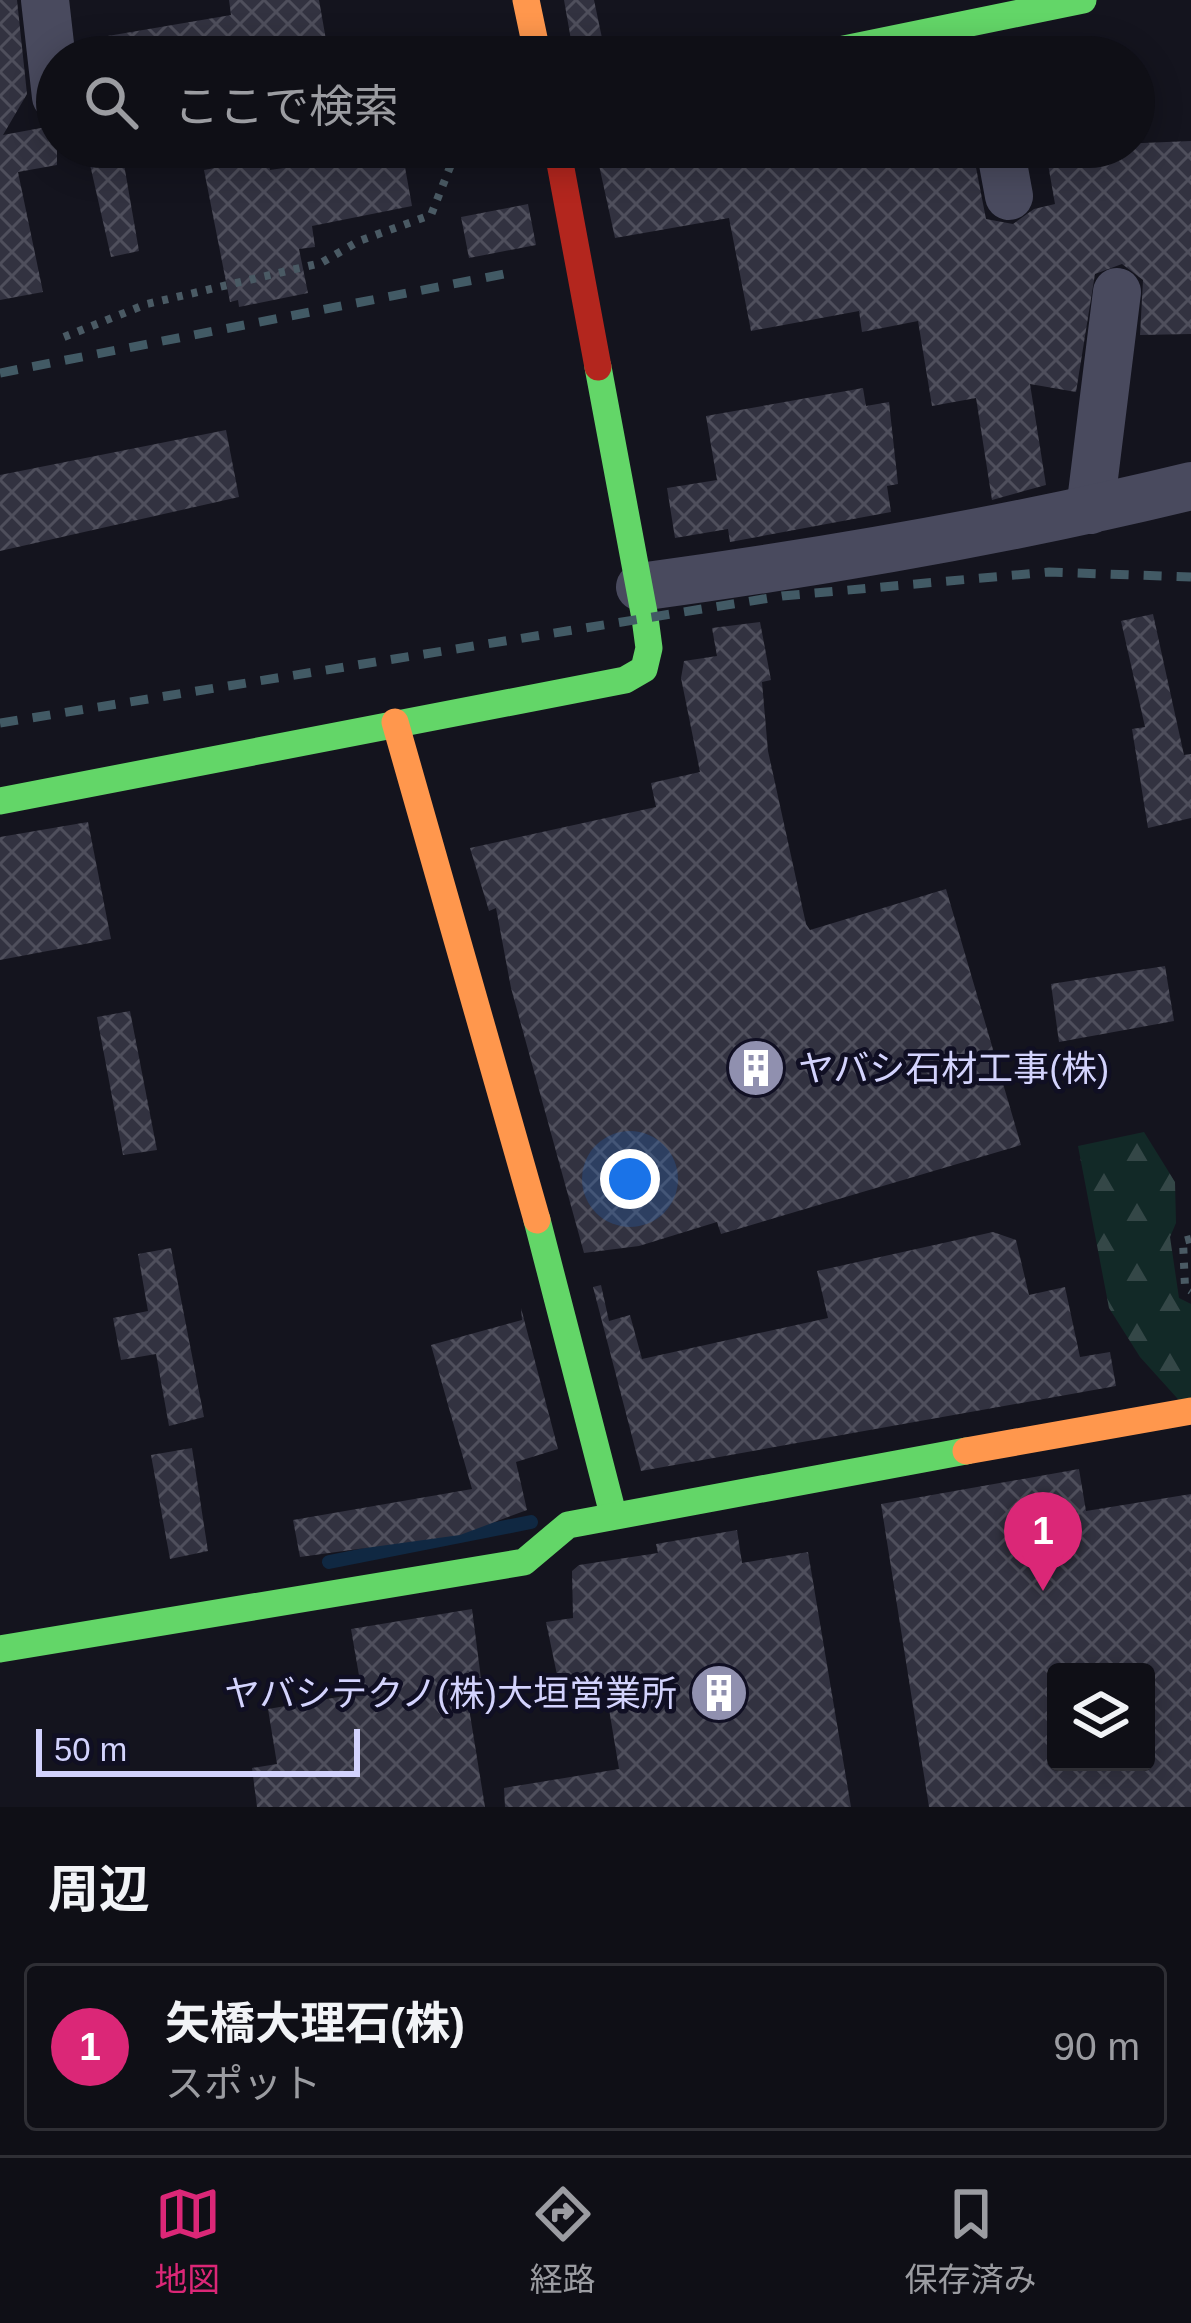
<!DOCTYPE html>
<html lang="ja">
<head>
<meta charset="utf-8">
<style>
	:root { --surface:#0f0f16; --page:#18181f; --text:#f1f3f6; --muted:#9b9ca1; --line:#2f2f35; --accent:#db2777 }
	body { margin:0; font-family:Arial,"Noto Sans JP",sans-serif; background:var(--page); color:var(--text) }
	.controls { position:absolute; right:36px; bottom:36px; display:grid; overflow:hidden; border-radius:12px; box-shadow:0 6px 30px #0003 }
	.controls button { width:108px; height:108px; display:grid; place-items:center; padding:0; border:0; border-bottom:3px solid var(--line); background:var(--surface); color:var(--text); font:60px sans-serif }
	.scale { position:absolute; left:36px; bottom:30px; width:324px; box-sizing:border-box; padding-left:12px; border:6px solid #d3d3fd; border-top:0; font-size:33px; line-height:42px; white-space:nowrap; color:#d3d3fd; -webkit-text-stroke:9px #100f23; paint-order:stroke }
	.you { position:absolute; left:630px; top:1179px; width:42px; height:42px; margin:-30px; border:9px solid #fff; border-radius:50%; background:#1a73e8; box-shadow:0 0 0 18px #1a73e833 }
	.badge { display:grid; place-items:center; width:78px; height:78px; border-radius:50%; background:var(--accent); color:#fff; font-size:39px; font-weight:700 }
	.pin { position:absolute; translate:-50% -99px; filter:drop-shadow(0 3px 6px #0008) }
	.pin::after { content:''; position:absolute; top:63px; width:42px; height:36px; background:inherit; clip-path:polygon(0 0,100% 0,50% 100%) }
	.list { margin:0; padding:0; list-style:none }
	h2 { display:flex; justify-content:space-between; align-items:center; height:156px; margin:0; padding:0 48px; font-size:51px }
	h2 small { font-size:39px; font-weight:400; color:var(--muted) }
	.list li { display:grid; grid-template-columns:78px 1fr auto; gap:36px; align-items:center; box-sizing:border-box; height:168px; margin:0 24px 24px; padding:0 24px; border:3px solid var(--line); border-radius:12px }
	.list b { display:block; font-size:45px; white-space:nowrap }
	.list p { margin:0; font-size:39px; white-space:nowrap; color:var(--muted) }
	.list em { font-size:39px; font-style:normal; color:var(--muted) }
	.icon { flex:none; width:66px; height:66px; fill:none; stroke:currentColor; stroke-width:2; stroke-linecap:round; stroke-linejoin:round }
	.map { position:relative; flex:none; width:1191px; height:1807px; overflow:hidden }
	.search { position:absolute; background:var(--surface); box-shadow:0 6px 30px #0003; left:36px; right:36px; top:36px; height:132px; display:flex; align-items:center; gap:30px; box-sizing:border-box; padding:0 42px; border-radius:66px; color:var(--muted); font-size:45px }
	.sheet { height:348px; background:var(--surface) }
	nav { display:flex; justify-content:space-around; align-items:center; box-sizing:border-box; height:168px; border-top:3px solid var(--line); background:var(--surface); font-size:33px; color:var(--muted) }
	nav a { display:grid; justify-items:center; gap:6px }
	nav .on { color:var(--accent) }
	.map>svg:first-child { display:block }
</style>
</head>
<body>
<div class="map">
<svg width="1191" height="1807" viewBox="0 0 1191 1807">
	<defs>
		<pattern id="forest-firs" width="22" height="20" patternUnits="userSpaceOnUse" patternTransform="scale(3)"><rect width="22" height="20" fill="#122927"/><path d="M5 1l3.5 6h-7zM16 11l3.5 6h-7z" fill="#344747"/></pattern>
		<pattern id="building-cross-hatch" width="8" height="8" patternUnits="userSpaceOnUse" patternTransform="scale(3)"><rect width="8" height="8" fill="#323240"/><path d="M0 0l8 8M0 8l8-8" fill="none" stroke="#4f4f5c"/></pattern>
	</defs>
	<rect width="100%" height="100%" fill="#14141e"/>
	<path fill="url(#forest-firs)" d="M 1144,1132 L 1175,1182 L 1176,1223 L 1170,1237 L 1179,1298 L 1191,1304 L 1191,1406 L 1186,1408 L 1140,1357 L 1109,1308 L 1078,1146 Z"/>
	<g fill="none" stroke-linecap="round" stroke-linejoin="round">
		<path stroke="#102842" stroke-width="14" d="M 329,1562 L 531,1522"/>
	</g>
	<g fill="url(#building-cross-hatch)" fill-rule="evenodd">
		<path d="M 0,0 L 17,0 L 27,94 L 3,135 L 57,125 L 57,165 L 18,172 L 43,292 L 0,300 Z"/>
		<path d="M 229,0 L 319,0 L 329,57 L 98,57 L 96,38 L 231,15 Z"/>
		<path d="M 564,0 L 594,0 L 606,57 L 574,57 Z"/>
		<path d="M 1191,141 L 1191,334 L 1140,335 L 1143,280 L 1122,264 L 1095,274 L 1076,392 L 1030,384 L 1046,485 L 992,500 L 976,398 L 932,406 L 918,321 L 862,332 L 859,311 L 751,331 L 729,218 L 615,238 L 595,147 L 972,147 L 986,219 L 1013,224 L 1034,209 L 1055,204 L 1045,147 Z"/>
		<path d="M 86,147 L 121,147 L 139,251 L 111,257 Z"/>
		<path d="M 403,156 L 412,206 L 312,226 L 315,247 L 299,249 L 308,293 L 239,307 L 238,300 L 230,302 L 204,170 L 268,158 L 270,170 L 338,160 L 340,168 Z"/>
		<path d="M 528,204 L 536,245 L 469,258 L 461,217 Z"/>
		<path d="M 863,388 L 866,406 L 889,402 L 898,484 L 887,486 L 891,512 L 730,542 L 728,529 L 675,538 L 667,488 L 717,480 L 706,416 Z"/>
		<path d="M 226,430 L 239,497 L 0,551 L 0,475 Z"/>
		<path d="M 1153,614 L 1184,755 L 1191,754 L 1191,818 L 1148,828 L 1132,729 L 1145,727 L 1121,621 Z"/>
		<path d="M 760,622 L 771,680 L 762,682 L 768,751 L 806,924 L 810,930 L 946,889 L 1021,1145 L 721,1234 L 717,1222 L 639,1246 L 584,1253 L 511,988 L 496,908 L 489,911 L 470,848 L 656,807 L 651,783 L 700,772 L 681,678 L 684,661 L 717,656 L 712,628 Z"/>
		<path d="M 88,822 L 111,939 L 0,960 L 0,837 Z"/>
		<path d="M 1165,966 L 1174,1021 L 1059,1042 L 1051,984 Z"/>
		<path d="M 130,1011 L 157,1150 L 123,1155 L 97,1017 Z"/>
		<path d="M 993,1232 L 1016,1240 L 1029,1295 L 1065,1287 L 1080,1357 L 1110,1352 L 1116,1386 L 641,1471 L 593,1287 L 601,1285 L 609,1321 L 630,1315 L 642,1359 L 828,1318 L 817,1271 Z"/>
		<path d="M 171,1248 L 204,1417 L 169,1426 L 156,1354 L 121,1360 L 113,1318 L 148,1311 L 138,1254 Z"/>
		<path d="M 521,1308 L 558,1449 L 516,1462 L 527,1510 L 460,1535 L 300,1557 L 293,1520 L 472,1489 L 431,1345 L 522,1320 Z"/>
		<path d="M 192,1448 L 208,1551 L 170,1559 L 151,1455 Z"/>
		<path d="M 1079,1469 L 1086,1511 L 1191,1494 L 1191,1807 L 929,1807 L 881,1504 ZM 1056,1672 L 1146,1672 L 1146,1762 L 1056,1762 Z"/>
		<path d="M 737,1530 L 742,1563 L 808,1552 L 851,1807 L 505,1807 L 504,1788 L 619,1769 L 605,1685 L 561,1694 L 546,1622 L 573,1618 L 572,1571 L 579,1565 L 658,1553 L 656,1544 Z"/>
		<path d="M 472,1609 L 483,1694 L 467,1696 L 485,1807 L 257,1807 L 252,1768 L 277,1764 L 268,1709 L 362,1693 L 351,1629 Z"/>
	</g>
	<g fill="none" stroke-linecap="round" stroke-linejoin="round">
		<g stroke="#4a5a64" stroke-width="8" stroke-dasharray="6 9" stroke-linecap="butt">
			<path d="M 64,337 L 147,304 L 321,263 L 359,241 L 431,215 L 454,157 L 495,147"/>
			<path d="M 1191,1239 L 1183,1241 L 1185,1287 L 1191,1291"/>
		</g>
		<g stroke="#494a5e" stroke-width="48">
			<path d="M 45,0 L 56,97"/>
			<path d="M 1000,147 L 1009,196"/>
			<path d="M 1090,510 L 1117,292"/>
			<path d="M 640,587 C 824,562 1010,530 1191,486"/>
		</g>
		<g stroke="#63d668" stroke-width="27">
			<path d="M 805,57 L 1083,0"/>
			<path d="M 0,801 L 625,680 L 644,669 L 649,648 L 645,618 L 598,367"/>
			<path d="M 537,1220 L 613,1514"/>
			<path d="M 0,1649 L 524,1562 L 568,1525 L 966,1451"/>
		</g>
		<g stroke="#ff974d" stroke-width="27">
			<path d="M 526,0 L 538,57"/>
			<path d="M 395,722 L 537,1220"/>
			<path d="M 966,1451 L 1191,1411"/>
		</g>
		<path stroke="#b3261e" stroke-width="27" d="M 557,147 L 598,367"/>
		<g stroke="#425a65" stroke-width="9" stroke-dasharray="18 15" stroke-linecap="butt">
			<path d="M 0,373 L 504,274"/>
			<path d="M 0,723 L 782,596 L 1049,572 L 1191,577"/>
		</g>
	</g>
	<defs>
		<symbol id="building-disc" viewBox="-11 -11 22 22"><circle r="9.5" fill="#9090af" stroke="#100f23"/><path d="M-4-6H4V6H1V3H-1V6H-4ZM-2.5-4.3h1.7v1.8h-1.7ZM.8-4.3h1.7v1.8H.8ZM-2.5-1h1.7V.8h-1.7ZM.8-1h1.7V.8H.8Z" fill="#fff"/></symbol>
	</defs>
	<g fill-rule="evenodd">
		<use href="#building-disc" x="723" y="1035" width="66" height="66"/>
		<use href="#building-disc" x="686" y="1660" width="66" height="66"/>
	</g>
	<g text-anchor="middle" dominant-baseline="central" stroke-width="9" stroke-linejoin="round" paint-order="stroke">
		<g font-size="36" fill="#d3d3fd" stroke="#100f23" text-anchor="start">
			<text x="798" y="1068">ヤバシ石材工事(株)</text>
			<text x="677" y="1693" text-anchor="end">ヤバシテクノ(株)大垣営業所</text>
		</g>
	</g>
</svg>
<div class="controls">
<button><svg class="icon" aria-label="layers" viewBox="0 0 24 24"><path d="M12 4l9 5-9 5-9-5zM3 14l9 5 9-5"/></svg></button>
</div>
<div class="scale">50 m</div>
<div class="you"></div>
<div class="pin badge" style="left:1043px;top:1591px">1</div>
<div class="search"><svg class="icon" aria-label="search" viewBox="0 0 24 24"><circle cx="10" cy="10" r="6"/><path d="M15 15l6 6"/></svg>ここで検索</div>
</div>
<section class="sheet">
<h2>周辺<small></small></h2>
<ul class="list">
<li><span class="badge">1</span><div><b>矢橋大理石(株)</b><p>スポット</p></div><em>90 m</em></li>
</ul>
</section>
<nav>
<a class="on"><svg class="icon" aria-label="map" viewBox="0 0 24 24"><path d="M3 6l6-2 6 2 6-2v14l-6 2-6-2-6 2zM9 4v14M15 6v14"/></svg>地図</a>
<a><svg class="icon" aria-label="directions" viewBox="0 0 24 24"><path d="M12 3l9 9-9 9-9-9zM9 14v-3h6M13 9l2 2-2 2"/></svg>経路</a>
<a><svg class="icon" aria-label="saved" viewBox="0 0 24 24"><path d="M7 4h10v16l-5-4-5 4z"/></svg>保存済み</a>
</nav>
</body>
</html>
